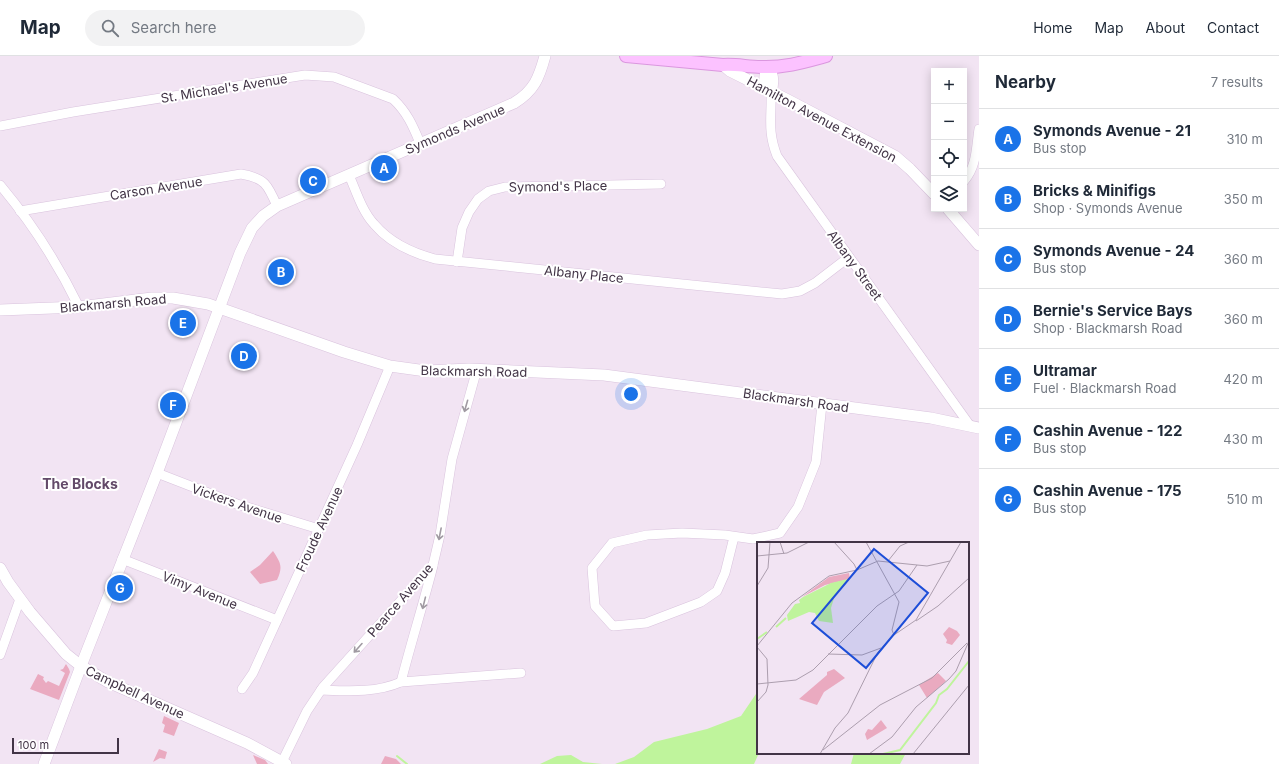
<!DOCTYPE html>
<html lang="en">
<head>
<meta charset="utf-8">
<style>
	:root { --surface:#fff; --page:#f2f2f3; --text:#1f2937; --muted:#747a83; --line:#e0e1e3; --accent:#1a73e8 }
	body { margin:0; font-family:Inter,sans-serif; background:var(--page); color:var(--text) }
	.controls { position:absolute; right:12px; top:12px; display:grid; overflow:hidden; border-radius:0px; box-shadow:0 2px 10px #0003 }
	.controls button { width:36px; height:36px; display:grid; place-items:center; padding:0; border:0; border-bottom:1px solid var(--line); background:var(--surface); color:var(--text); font:20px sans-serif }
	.scale { position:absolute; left:12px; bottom:10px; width:107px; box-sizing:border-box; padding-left:4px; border:2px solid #423446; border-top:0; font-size:11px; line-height:14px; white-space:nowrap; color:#423446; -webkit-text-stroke:3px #fff; paint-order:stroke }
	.you { position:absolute; left:631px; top:338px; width:14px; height:14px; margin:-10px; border:3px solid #fff; border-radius:50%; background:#1a73e8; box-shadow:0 0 0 6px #1a73e833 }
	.badge { display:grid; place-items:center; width:26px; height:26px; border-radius:50%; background:var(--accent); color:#fff; font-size:13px; font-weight:700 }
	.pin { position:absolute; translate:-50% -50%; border:2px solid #fff; box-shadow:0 1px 4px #0006 }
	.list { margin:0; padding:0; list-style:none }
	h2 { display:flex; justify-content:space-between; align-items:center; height:52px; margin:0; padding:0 16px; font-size:17px }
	h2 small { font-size:13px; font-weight:400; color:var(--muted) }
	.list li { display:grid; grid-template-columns:26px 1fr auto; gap:12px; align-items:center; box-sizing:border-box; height:60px; padding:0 16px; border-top:1px solid var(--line) }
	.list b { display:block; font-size:15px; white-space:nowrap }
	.list p { margin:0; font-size:13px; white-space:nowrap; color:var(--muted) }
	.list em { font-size:13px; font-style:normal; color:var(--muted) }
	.icon { flex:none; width:22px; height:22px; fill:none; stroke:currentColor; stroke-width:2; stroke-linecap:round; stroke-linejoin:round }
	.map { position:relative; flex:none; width:979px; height:708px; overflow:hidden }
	header { display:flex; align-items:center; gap:24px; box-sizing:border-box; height:56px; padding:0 20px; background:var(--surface); border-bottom:1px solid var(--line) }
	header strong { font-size:19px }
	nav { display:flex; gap:22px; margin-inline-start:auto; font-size:14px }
	.search { width:280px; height:36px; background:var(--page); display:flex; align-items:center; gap:10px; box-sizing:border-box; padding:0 14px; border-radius:22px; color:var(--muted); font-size:15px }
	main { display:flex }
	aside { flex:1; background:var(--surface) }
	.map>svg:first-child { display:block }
</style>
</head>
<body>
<header>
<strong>Map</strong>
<div class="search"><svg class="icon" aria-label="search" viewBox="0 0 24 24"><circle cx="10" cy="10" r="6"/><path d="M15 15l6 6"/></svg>Search here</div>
<nav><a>Home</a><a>Map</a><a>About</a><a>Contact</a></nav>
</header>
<main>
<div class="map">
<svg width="979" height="708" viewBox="0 0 979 708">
	<rect width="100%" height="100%" fill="#f2e4f3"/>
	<g fill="#eaaac0">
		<path d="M 273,495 C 281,507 283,511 277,524 L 260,528 L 250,516 L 260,509 Z"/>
		<path d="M 66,608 L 69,613 L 70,616 L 59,644 L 30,633 L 38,618 L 44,621 L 43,623 L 46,627 L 48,625 L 59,630 L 65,617 L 60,614 L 63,613 Z"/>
		<path d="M 164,660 L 179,667 L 174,680 L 163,676 L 165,669 L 162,667 Z"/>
		<path d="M 159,693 L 167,696 L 165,703 L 160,702 L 153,706 Z"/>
		<path d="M 253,699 L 265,704 L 268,708 L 257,708 Z"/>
		<path d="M 385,700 L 396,703 L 401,708 L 381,708 Z"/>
	</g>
	<g fill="#bff49c">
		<path d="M 758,635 L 759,697 L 754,708 L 615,708 L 634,701 L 654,686 L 707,673 L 741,660 Z"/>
		<path d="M 854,697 L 906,697 L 900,708 L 851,708 Z"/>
		<path d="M 571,699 L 583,706 L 602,708 L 540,708 L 557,700 Z"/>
	</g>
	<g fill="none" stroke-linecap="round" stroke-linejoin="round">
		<path stroke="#bff49c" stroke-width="2" d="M 397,700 L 407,708"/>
		<defs>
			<g id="minor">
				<path d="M 771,35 C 772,61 767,74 777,100 L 971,371"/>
				<path d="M 0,70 L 73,56 L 305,19 L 334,21 L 393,43 C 407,56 413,70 420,87"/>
				<path d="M 349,119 C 356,135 362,155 374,168 C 390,187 412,197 435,203 L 782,238 L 800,235 L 815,227 L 849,201"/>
				<path d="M 964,125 C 977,110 976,92 979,73"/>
				<path d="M 0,129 C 31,166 58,208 79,251"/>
				<path d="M 20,155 L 241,118 C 265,122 268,129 277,150"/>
				<path d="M 457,206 L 462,172 L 469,156 L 478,143 L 489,135 L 505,131 L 661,128"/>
				<path d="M 157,417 L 237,448 L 319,473"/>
				<path d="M 734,481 L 725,517 L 717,535 L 701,546 L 646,567 L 613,570 L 595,550 L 592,512 L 612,487 L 647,479 L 682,477 L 725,479 L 753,483 L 780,477 L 798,451 L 816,406 L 822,348"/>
				<path d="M 122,503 L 277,564"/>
				<path d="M 0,599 L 20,543"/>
				<path d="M 401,626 C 411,587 423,549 433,510"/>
				<path d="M 242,633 L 253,617 L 357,389 L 390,310"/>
				<path d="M 321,634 C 348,635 376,637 401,626 L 521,617"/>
				<path d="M 282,706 L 307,655 L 323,631 L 433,509 L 440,479 L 452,403 L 477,313"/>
			</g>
			<g id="tertiary">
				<path d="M 723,9 L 730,15 L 788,44 L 895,100 L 910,113 L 934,138"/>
				<path d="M 768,11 C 774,19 774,26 771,35 C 764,26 763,21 768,11 Z"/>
				<path d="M 948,153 L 979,189"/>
				<path d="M 0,254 L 79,251 L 152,242 L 173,242 L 208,248 L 344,296 L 390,310 L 426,315 L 469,313 L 604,319 L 931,362 L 979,372"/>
				<path d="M 0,512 L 8,526 L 30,556 L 66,598 L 81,610 L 108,626 L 247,687 L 286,708"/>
				<path d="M 44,708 L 81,610 L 157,417 L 240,197 L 252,172 L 263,160 L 277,150 L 514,47 C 534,35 539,22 545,0"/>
			</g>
			<path id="secondary" d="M 626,0 L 723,9 C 736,8 748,11 761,11 C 784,12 804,6 826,0"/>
		</defs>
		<use href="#minor" stroke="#d9c3dd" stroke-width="10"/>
		<use href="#tertiary" stroke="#d9c3dd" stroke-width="12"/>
		<use href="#secondary" stroke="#db97df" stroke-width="14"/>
		<use href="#minor" stroke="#fff" stroke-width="9"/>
		<use href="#tertiary" stroke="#fff" stroke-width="11"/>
		<use href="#secondary" stroke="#fcc2ff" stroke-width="12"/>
	</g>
	<defs><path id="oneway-shaft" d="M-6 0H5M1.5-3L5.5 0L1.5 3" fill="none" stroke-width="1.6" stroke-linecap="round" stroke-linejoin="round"/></defs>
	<g stroke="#a09aa2">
		<use href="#oneway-shaft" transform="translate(466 350) rotate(106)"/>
		<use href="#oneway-shaft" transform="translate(440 478) rotate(101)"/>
		<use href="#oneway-shaft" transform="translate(424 547) rotate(104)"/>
		<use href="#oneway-shaft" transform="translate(358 592) rotate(132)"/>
	</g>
	<g text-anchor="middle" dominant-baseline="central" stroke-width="4" stroke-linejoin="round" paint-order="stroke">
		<g font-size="13" fill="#423446" stroke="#fff">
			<text transform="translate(224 32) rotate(-9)">St. Michael's Avenue</text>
			<text transform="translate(822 63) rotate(28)">Hamilton Avenue Extension</text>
			<text transform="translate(455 73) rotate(-23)">Symonds Avenue</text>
			<text transform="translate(558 130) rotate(-1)">Symond's Place</text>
			<text transform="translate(156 132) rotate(-9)">Carson Avenue</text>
			<text transform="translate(855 209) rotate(54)">Albany Street</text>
			<text transform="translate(584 218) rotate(6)">Albany Place</text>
			<text transform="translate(113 247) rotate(-5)">Blackmarsh Road</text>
			<text transform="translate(474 315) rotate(1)">Blackmarsh Road</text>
			<text transform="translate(796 344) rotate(8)">Blackmarsh Road</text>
			<text transform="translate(237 447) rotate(19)">Vickers Avenue</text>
			<text transform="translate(319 473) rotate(-65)">Froude Avenue</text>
			<text transform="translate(200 534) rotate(22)">Vimy Avenue</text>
			<text transform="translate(400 544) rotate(-49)">Pearce Avenue</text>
			<text transform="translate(135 636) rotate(25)">Campbell Avenue</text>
		</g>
		<g font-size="14" font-weight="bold" fill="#634a69" stroke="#fff">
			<text x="80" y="427">The Blocks</text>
		</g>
	</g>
	<g transform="translate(757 486)">
		<rect width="212" height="212" fill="#f2e4f3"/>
		<path d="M 92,31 L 93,37 L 68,43 L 45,55 L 72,35 ZM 192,85 L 200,89 L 203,93 L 195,103 L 189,101 L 190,98 L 186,92 ZM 77,127 L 88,136 L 67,150 L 60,163 L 42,157 L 70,133 L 70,130 ZM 181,131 L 189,139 L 170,156 L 162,143 ZM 124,178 L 130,186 L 110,198 L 108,192 L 111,187 L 115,188 Z" fill="#eaaac0"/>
		<path d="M 91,37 L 78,53 L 74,66 L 76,81 L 62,79 L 58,71 L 52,70 L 31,79 L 30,73 L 38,62 L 43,61 L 42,58 L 46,55 L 74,41 Z" fill="#bff49c"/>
		<path fill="none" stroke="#bff49c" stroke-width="2" d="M 19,85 L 29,76M 0,97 L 10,90M 126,212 L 143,208 L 179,161 L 182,153 L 190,147 L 212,119"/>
		<path fill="none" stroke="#ac9eae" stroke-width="1" d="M 23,0 L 27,12M 77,0 L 97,22 L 100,28M 109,0 L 142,60 L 135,88 L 137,93M 0,14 L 30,11 L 52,0M 131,19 L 143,4 L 152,0M 0,44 L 11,26 L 13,0M 159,79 L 181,64 L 212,36M 0,104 L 35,61 L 72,34 L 100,28 L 121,19 L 170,24 L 193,19M 0,105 L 10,117 L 11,143 L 9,150 L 0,160M 71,112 L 105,113 L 124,106M 0,142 L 39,138 L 56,128 L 120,64 L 142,49 L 160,23M 66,208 L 123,163 L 175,136 L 210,101M 63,212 L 78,186 L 91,171 L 121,110 L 137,93 L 159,78 L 204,0M 112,212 L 135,195 L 159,165 L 192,137 L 199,129 L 212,99M 156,212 L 212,143"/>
		<path fill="#1d4ed8" fill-opacity="0.15" stroke="#1d4ed8" stroke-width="2" d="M 117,7 L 171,51 L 109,126 L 55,81 Z"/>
		<rect width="212" height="212" fill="none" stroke="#423446" stroke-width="2"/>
	</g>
</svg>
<div class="controls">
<button>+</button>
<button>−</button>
<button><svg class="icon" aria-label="locate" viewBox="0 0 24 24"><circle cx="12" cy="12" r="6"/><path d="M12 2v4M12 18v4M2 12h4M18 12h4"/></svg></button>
<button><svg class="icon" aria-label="layers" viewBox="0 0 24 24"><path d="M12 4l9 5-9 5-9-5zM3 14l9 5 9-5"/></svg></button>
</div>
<div class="scale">100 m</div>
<div class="you"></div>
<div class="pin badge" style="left:384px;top:112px">A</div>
<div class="pin badge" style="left:281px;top:216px">B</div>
<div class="pin badge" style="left:313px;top:125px">C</div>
<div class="pin badge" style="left:244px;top:300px">D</div>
<div class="pin badge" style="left:183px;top:267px">E</div>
<div class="pin badge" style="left:173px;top:349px">F</div>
<div class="pin badge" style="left:120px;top:532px">G</div>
</div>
<aside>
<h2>Nearby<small>7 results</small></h2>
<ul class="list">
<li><span class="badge">A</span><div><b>Symonds Avenue - 21</b><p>Bus stop</p></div><em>310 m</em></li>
<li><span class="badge">B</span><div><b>Bricks &amp; Minifigs</b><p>Shop · Symonds Avenue</p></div><em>350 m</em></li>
<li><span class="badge">C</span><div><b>Symonds Avenue - 24</b><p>Bus stop</p></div><em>360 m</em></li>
<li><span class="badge">D</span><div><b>Bernie's Service Bays</b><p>Shop · Blackmarsh Road</p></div><em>360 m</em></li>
<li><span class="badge">E</span><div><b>Ultramar</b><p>Fuel · Blackmarsh Road</p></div><em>420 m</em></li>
<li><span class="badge">F</span><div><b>Cashin Avenue - 122</b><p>Bus stop</p></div><em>430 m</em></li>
<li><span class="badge">G</span><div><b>Cashin Avenue - 175</b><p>Bus stop</p></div><em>510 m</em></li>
</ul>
</aside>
</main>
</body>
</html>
